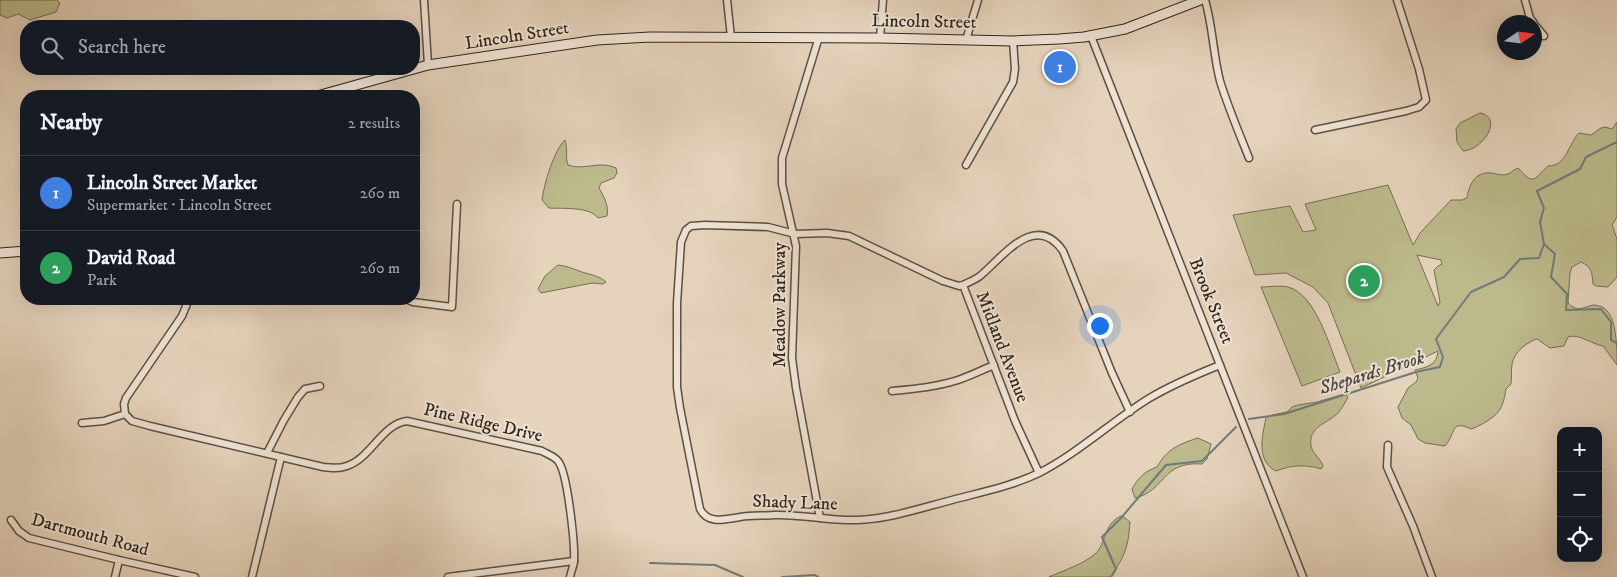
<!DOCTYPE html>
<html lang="en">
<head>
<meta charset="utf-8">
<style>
	:root { --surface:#171b24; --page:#242831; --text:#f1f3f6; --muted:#9ea1a6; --line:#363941; --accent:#0b8043 }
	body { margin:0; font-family:"IM FELL DW Pica",serif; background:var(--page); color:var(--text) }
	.controls { position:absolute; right:15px; bottom:15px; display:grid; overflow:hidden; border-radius:10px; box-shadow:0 5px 20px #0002 }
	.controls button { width:45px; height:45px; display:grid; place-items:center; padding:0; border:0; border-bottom:1px solid var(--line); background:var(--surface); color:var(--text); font:25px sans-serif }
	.compass { position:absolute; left:1497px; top:15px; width:45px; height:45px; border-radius:50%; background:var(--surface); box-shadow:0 5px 20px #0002; rotate:77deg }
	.you { position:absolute; left:1099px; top:325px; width:18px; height:18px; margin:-12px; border:4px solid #fff; border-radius:50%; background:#1a73e8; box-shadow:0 0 0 8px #1a73e833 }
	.badge { display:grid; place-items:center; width:32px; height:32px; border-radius:50%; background:var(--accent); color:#fff; font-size:16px; font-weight:700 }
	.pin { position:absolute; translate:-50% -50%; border:2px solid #fff; box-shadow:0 1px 5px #0006 }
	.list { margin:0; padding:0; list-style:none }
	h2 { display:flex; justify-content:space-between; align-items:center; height:65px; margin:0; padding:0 20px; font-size:21px }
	h2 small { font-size:16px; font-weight:400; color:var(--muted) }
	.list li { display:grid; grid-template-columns:32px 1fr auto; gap:15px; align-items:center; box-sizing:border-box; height:75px; padding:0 20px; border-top:1px solid var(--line) }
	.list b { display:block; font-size:19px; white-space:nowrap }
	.list p { margin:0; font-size:16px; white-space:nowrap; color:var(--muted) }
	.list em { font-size:16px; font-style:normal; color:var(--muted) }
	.icon { flex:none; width:28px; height:28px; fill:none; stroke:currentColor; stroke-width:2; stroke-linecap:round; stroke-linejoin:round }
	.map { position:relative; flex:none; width:1617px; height:577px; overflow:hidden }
	.search { position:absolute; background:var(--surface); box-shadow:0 5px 20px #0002; left:20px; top:20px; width:400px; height:55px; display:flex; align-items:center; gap:12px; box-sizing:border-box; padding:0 18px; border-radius:20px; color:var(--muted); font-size:19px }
	.panel { position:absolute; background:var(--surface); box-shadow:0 5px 20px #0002; left:20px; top:90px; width:400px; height:215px; border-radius:20px }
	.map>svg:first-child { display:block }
</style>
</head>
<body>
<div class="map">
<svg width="1617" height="577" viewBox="0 0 1617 577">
	<rect width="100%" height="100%" fill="#e5d3bc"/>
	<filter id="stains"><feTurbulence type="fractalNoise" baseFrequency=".004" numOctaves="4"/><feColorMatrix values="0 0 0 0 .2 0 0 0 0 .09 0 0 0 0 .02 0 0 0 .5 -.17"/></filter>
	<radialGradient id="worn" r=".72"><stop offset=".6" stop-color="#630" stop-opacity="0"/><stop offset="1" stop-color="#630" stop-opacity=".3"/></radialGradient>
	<g fill="#bcba8c" stroke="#766f53" fill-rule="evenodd">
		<path d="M 0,0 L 57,0 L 60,3 L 56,12 L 30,20 L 18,14 L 7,18 L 0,15 Z"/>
		<path d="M 1480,113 C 1504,118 1483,150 1463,151 L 1457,142 L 1456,129 L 1460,123 Z"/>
		<path d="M 1617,122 L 1617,217 L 1612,225 L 1617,239 L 1617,277 L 1608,287 L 1596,286 L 1593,284 C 1592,273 1592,267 1581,262 L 1572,267 L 1570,273 L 1568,303 C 1577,312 1582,308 1593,305 C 1597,305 1600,306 1604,308 C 1617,317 1617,348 1617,365 L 1603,346 C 1591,344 1579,333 1568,337 L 1564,346 L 1550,348 L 1537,339 C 1527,342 1514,352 1512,364 C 1511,370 1512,378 1511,384 L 1506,389 C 1505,396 1503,406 1498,412 C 1494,418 1478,427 1471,429 C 1450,419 1456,434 1445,446 L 1425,443 L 1418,439 L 1411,425 L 1402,418 L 1398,407 L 1408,388 L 1416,382 L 1418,378 L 1415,370 C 1428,367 1437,365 1438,351 L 1361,388 L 1328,303 L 1313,287 L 1286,273 L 1255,275 L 1233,215 L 1290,206 L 1303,232 L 1316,230 L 1305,204 L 1388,185 L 1413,245 L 1420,233 L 1451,200 L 1462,200 L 1467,198 C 1469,185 1475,171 1492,173 C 1497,174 1502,176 1508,174 C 1511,173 1514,169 1518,168 C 1534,185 1532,181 1548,166 C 1567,166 1568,144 1579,133 L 1591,135 L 1601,128 L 1605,127 L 1612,129 ZM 1417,255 L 1441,260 L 1442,264 L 1438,266 L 1434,270 L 1440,302 L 1438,306 Z"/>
		<path d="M 565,140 C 568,150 565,156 568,165 C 583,171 600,160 616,168 L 617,173 L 614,178 L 601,183 L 599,188 C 604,197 609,205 607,216 L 598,218 C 589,206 563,209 549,208 L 542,200 C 544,184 554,150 565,140 Z"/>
		<path d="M 558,265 C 568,266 573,269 582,272 C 591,275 598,275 606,282 L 603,284 L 592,283 L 541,293 L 538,289 L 545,276 Z"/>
		<path d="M 1261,287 C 1269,287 1280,285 1288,287 C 1316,294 1330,348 1340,372 L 1302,386 Z"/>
		<path d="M 1344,394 L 1348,397 C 1345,403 1341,410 1337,414 C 1326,424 1308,427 1311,446 C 1312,453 1321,459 1323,466 L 1321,469 C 1306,464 1291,465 1276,471 C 1256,461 1262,436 1266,418 L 1272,415 L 1287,412 L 1292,407 L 1298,405 L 1317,402 Z"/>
		<path d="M 1198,438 L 1211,444 L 1207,459 L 1202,464 C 1161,461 1166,491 1135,498 L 1132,489 C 1138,478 1145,471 1157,467 C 1167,449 1179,444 1198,438 Z"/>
		<path d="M 1121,516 L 1125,518 L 1130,522 C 1128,549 1125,554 1111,577 L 1049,577 C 1062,571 1084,564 1095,554 C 1106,545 1103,524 1121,516 Z"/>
	</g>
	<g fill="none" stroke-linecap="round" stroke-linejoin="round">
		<g stroke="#707b7b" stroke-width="2">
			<path d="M 1544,244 L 1555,254 L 1551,277 L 1567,294 L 1566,310 L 1601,309 L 1611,322 L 1611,340 L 1617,343"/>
			<path d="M 1249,419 L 1284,414 L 1416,372 L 1440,367 L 1443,357 L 1436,339 L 1471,292 L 1504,277 L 1520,259 L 1539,258 L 1544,244 L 1540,222 L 1544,208 L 1537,191 L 1580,169 L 1586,157 L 1617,142"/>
			<path d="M 650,563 L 715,565 L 743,577"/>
			<path d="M 782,577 L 815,575 L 818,577"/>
			<path d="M 1111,577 L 1116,569 L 1102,537 L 1121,518 L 1166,465 L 1202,461 L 1236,427"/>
		</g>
		<defs>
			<g id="street">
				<path d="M 424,0 L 428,65"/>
				<path d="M 727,0 L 731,37"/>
				<path d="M 1205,0 C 1213,27 1213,54 1220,81 C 1228,107 1239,133 1249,158"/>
				<path d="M 1525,0 L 1530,18 L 1533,22"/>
				<path d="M 1534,24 L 1544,36"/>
				<path d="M 1091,36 L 1303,577"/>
				<path d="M 819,37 L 782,158 L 782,184 L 796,246 L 792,358 L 796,388 L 820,518"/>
				<path d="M 880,38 L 883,0"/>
				<path d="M 966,40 L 978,0"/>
				<path d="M 1315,130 L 1406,111 L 1419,107 L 1426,100 L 1419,69 L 1397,0"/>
				<path d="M 966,165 L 1013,82 L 1015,69 L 1013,41"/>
				<path d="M 963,285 C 969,282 975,280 980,276 C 1003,257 1035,211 1063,251 L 1112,373 L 1130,412"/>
				<path d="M 406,299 L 413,302 L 452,307 L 457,204"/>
				<path d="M 892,391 C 914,389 936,387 958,380 C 970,376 982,370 994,365"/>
				<path d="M 125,414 L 132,421 L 150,426 L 323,467 C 331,468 339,469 347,466 C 371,458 382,424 407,421 L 542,451 C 547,454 554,456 558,461 C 568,473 575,546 574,562 C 573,567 571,572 570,577"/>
				<path d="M 82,423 L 104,421 L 125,414 L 124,404 L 126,398 L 182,316 L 189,299"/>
				<path d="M 1388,445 L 1387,467 L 1413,526 L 1432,577"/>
				<path d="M 267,453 L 284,420 L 298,397 L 305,389 L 320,386"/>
				<path d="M 1039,473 L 1015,421 L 963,285 L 959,286 L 943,281 L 849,236 L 827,233 L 795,234 L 768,227 L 705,225 L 691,226 L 686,230 L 681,242 L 677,303 L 677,387 L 680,408 L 700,509 C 708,525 726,519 740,517 C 751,515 763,516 774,515 C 802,514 829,521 857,520 C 889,519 921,508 952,500 C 982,492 1012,486 1039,473 C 1078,453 1111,422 1148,399 C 1171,385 1195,375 1220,365"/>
				<path d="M 11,520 L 19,531 L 29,538 L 119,560 L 195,577"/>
				<path d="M 115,577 L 119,560"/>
				<path d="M 252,577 L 281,457"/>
				<path d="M 448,577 L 574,561"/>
			</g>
			<g id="secondary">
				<path d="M 317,96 L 428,65 L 597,40 L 650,37 L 880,38 L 1013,41 L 1059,39 L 1084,37 L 1125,29 L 1200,0"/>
				<path d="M 0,253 L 26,251"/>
			</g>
		</defs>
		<use href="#street" stroke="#5c5042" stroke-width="9"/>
		<use href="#secondary" stroke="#2f241a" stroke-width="11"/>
		<use href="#street" stroke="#eee2d3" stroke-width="6"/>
		<use href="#secondary" stroke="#eee2d3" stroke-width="9"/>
	</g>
	<g text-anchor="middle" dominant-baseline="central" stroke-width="4" stroke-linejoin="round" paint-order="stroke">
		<g font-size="18" fill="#2f241a" stroke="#eee2d3">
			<text transform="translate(924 22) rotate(1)">Lincoln Street</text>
			<text transform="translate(517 36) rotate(-9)">Lincoln Street</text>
			<text transform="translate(1211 301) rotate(68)">Brook Street</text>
			<text transform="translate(780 305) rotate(-90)">Meadow Parkway</text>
			<text transform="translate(1002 347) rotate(69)">Midland Avenue</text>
			<text transform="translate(483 423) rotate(13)">Pine Ridge Drive</text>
			<text transform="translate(795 503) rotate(2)">Shady Lane</text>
			<text transform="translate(90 535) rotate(15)">Dartmouth Road</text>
		</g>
		<g font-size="19" font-style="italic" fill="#4a4842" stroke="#eee2d3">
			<text transform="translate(1372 373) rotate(-17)">Shepards Brook</text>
		</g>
	</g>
	<rect width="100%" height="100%" filter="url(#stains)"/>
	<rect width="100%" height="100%" fill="url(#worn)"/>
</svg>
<div class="controls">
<button>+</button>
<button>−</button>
<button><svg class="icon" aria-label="locate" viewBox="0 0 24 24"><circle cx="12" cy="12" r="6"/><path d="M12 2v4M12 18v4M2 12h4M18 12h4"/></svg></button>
</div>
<svg class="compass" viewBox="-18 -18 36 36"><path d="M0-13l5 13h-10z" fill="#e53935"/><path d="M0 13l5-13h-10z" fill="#9ea1a6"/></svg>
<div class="you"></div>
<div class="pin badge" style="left:1060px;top:67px;background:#3f7fe0">1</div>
<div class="pin badge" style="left:1364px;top:281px;background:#2e9e5b">2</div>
<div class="search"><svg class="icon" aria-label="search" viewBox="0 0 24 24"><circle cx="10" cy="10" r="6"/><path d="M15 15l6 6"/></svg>Search here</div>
<section class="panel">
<h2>Nearby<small>2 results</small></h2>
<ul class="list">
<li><span class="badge" style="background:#3f7fe0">1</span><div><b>Lincoln Street Market</b><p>Supermarket · Lincoln Street</p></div><em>260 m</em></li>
<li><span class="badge" style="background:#2e9e5b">2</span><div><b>David Road</b><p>Park</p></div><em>260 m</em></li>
</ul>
</section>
</div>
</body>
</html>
